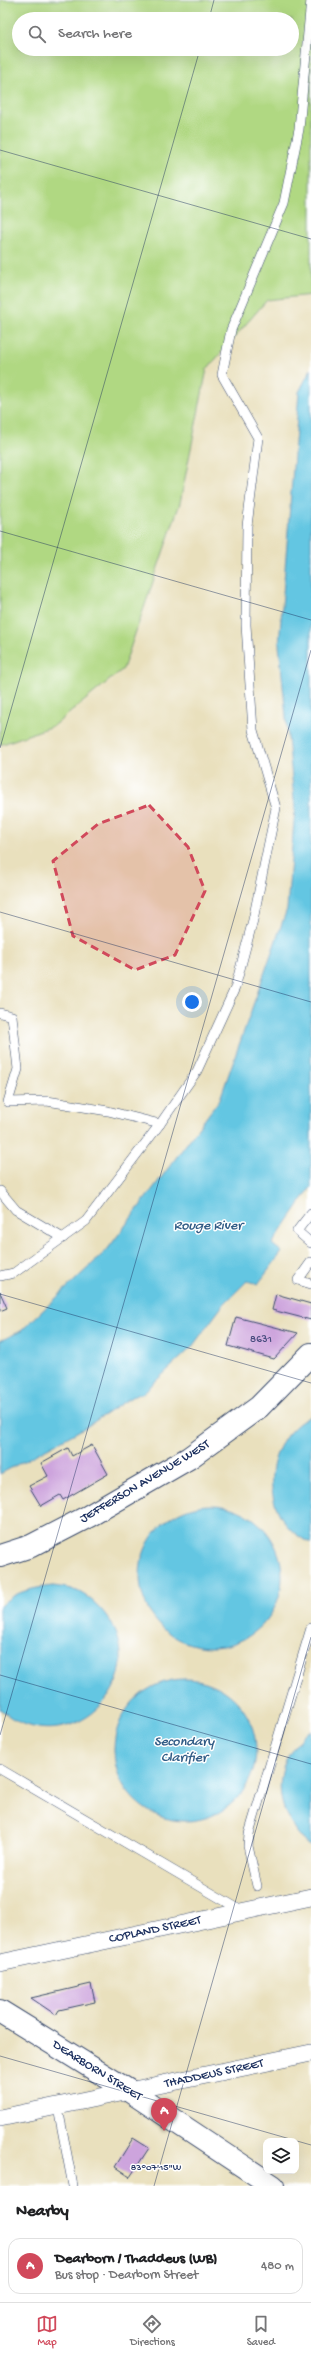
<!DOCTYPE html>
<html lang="en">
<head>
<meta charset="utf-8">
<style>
	:root { --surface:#fff; --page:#f6f6f6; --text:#202124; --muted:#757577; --line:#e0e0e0; --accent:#d1495b }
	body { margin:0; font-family:"Gochi Hand",sans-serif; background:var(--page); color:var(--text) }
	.controls { position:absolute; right:12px; bottom:12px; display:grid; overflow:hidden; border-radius:8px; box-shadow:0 4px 16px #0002 }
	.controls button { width:36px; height:36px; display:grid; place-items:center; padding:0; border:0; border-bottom:1px solid var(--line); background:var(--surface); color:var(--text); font:20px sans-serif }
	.you { position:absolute; left:192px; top:1002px; width:14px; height:14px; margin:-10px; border:3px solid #fff; border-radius:50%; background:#1a73e8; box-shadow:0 0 0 6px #1a73e833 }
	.badge { display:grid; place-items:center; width:26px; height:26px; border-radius:50%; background:var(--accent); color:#fff; font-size:13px; font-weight:700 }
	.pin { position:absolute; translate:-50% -33px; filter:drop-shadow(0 1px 2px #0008) }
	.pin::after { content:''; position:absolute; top:21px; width:14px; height:12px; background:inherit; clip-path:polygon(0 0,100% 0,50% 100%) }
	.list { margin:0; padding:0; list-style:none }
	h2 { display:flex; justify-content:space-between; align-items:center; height:52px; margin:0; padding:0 16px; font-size:17px }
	h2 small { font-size:13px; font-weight:400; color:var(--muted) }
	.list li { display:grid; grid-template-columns:26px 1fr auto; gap:12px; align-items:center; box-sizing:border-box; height:56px; margin:0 8px 8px; padding:0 8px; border:1px solid var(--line); border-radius:12px }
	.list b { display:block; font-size:15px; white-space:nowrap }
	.list p { margin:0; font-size:13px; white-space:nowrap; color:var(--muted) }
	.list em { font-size:13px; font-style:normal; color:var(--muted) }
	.icon { flex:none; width:22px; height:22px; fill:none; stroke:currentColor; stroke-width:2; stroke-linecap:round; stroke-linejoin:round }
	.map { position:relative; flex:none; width:311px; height:2186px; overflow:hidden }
	.search { position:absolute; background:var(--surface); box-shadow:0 4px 16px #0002; left:12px; right:12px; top:12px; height:44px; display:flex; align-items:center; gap:10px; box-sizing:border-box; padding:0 14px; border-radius:22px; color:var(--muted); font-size:15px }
	.sheet { height:116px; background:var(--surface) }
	nav { display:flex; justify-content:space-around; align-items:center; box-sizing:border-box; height:56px; border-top:1px solid var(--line); background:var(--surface); font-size:11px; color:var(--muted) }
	nav a { display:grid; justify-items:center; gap:2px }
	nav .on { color:var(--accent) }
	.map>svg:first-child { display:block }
</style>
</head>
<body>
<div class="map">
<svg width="311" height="2186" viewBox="0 0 311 2186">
	<rect width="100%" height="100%" fill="#fff"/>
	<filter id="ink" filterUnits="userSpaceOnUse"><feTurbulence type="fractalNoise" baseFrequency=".025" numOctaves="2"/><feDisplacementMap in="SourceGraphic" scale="8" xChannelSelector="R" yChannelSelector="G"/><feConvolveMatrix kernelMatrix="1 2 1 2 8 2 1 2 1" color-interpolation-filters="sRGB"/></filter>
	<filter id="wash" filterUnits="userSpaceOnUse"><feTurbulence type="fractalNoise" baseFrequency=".012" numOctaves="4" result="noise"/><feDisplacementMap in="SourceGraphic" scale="16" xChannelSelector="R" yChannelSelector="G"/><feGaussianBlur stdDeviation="0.9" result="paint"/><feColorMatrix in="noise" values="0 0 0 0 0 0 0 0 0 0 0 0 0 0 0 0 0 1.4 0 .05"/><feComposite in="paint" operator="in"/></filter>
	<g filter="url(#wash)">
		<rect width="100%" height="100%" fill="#e9e0bd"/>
		<path fill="#b0d882" stroke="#668470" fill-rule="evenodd" d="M 0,0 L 311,0 L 311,295 L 267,300 L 207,369 L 180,503 L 123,669 L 55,725 L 0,745 ZM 19,19 L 292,19 L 292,49 L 19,49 Z"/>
		<g fill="#64c6e2" stroke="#407aa0">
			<path d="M 311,369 L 311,1187 L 272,1244 L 282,1252 L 258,1284 L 247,1281 L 223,1305 L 191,1348 L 142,1394 L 136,1394 L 86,1427 L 0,1474 L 0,1341 L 21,1331 L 107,1250 L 220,1099 L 287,909 L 295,809 L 279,645 L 299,392 Z"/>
			<path d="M 311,1416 L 311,1543 C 257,1520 260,1441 311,1416 Z"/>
			<circle cx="211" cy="1576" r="71"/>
			<path d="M 53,1586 C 61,1587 70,1588 77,1591 C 88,1596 98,1605 105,1614 C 159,1682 65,1768 0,1709 L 0,1606 C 15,1591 33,1588 53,1586 Z"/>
			<circle cx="185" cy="1750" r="71"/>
			<path d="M 311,1730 L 311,1847 C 272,1813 268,1764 311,1730 Z"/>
		</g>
		<g id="blocks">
			<g fill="#cda4dd">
				<path d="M 0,1292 L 7,1308 L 0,1311 Z"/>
				<path d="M 276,1294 L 311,1304 L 311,1320 L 272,1310 Z"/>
				<path d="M 236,1317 L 298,1333 L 274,1359 L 228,1346 Z"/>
				<path d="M 92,1445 L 108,1474 L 63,1500 L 60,1495 L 41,1506 L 29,1486 L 48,1476 L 41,1463 L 68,1448 L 72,1456 Z"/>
				<path d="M 91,1984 L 95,2002 L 59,2010 L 56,2015 L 31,1998 Z"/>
				<path d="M 133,2138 L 149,2148 L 130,2177 L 115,2167 Z"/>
			</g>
		</g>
	</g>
	<g filter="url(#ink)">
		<use href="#blocks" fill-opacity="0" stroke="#3a4a6c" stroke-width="1"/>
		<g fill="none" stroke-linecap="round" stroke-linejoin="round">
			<defs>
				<g id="lane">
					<path d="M 0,1013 L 12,1016 L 18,1069 L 8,1102 L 47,1101 L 108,1111 L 160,1124 L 197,1071 L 235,988 L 253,920 L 276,808 L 253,730 L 246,625 L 247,526 L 258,438 L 222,375 L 231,330 L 284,203 L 299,129 L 311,0"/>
					<path d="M 0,1191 L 16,1210 L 63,1238"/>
					<path d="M 311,1213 L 297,1231 L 311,1243"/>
					<path d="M 311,1262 L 298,1280 L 311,1284"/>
					<path d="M 0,1276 L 14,1273 L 86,1221 L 160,1124"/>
					<path d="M 0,1769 L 242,1911"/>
					<path d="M 257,1886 L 248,1846 L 249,1834 L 311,1628"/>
					<path d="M 58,2108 L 73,2186"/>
				</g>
				<g id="street">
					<path d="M 0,1963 L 311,1897"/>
					<path d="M 0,2118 L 311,2053"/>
				</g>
				<g id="secondary">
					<path d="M 0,1556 L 31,1546 L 89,1516 L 189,1458 L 259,1407 L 311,1354"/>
					<path d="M 0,2011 L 131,2092 L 273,2186"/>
				</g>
			</defs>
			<use href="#lane" stroke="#3a4a6c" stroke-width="10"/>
			<use href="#street" stroke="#3a4a6c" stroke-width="18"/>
			<use href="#secondary" stroke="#3a4a6c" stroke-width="24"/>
			<use href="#lane" stroke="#fff" stroke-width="9"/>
			<use href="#street" stroke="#fff" stroke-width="17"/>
			<use href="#secondary" stroke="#fff" stroke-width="22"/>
		</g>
	</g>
	<path fill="#d1495b" fill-opacity="0.2" stroke="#d1495b" stroke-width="3" stroke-dasharray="8 5" stroke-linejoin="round" d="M 149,805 L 188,847 L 205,891 L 175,955 L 135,970 L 73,936 L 53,861 L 98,824 Z"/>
	<path fill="none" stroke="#1b2f5e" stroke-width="1" stroke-opacity="0.45" d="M 209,19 L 214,0M 0,150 L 311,239M 0,531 L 311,620M 0,748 L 200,49M 0,912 L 311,1002M 0,1294 L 311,1383M 0,1675 L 311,1764M 0,1735 L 311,650M 0,2056 L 311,2145M 154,2186 L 311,1637"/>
	<g text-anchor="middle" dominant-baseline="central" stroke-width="3" stroke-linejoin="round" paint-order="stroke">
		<g font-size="11" fill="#484c7e">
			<text x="261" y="1340">8631</text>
		</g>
		<g font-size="13" fill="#1b2f5e" stroke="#fff">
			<text transform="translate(145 1482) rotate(-31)">JEFFERSON AVENUE WEST</text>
			<text transform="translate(155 1930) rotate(-12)">COPLAND STREET</text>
			<text transform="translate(97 2071) rotate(32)">DEARBORN STREET</text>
			<text transform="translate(214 2074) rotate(-12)">THADDEUS STREET</text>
		</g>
		<g font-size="14" font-style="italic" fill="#315c86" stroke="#fff">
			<text x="208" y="1226">Rouge River</text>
			<text x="184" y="1742">Secondary<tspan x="184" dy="16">Clarifier</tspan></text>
		</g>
	</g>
	<g font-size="10" text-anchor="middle" fill="#1b2f5e" stroke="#fff" stroke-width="3" stroke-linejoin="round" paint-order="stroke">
		<text x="156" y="2170">83°07'15"W</text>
	</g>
</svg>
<div class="controls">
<button><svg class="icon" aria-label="layers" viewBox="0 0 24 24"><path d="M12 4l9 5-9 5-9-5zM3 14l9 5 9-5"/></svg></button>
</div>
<div class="you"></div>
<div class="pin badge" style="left:164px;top:2131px">A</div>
<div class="search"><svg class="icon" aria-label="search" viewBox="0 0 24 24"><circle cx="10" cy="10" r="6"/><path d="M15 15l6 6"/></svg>Search here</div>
</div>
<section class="sheet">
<h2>Nearby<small></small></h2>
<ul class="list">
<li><span class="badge">A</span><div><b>Dearborn / Thaddeus (WB)</b><p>Bus stop · Dearborn Street</p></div><em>480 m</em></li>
</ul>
</section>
<nav>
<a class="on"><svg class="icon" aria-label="map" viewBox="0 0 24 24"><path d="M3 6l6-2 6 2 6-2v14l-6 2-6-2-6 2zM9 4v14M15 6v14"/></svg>Map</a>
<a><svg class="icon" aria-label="directions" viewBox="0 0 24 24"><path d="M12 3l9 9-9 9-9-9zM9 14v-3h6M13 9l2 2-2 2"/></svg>Directions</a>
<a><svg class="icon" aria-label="saved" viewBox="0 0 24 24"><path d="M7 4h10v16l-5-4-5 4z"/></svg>Saved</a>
</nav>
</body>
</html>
